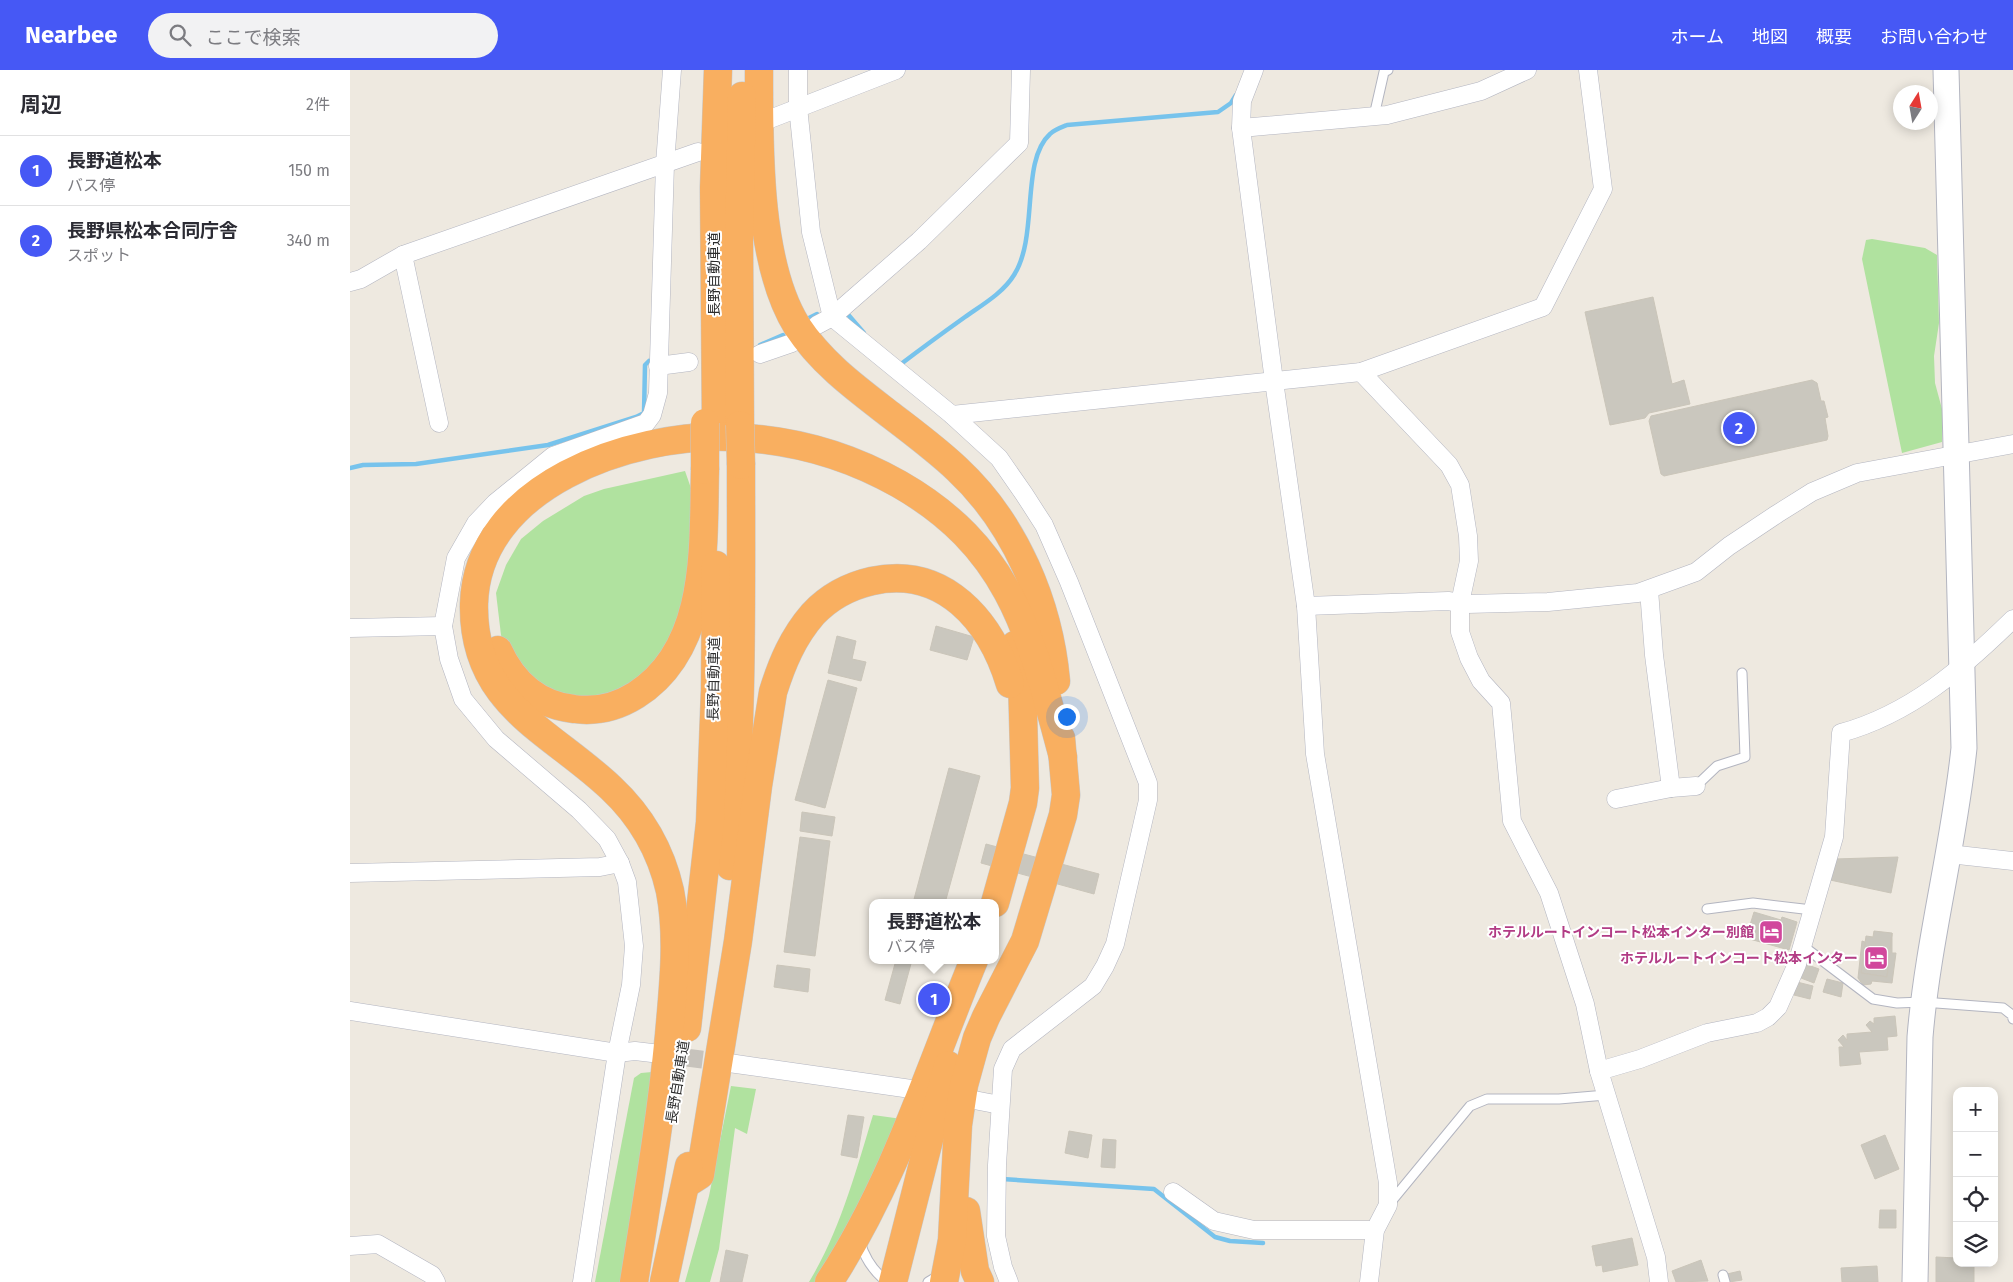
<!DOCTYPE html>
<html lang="ja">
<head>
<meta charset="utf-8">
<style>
	:root { --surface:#fff; --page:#f2f2f3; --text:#2b2b33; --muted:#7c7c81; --line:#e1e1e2; --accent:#4658f5 }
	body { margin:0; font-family:"Fira Sans","Noto Sans JP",sans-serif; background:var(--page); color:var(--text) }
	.controls { position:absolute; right:15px; bottom:15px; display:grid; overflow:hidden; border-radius:10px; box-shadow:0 2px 12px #0003 }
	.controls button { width:45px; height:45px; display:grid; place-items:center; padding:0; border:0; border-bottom:1px solid var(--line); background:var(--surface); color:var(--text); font:25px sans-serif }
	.compass { position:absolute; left:1543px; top:15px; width:45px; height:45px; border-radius:50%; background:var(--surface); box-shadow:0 2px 12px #0003; rotate:11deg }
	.you { position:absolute; left:716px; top:646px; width:18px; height:18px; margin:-12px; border:4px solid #fff; border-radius:50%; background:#1a73e8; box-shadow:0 0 0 8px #1a73e833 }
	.badge { display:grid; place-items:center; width:32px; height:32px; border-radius:50%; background:var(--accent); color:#fff; font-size:16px; font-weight:700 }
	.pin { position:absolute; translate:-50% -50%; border:2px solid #fff; box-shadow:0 1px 5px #0006 }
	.popup { position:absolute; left:519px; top:829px; width:130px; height:65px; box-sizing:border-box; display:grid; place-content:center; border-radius:10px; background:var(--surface); filter:drop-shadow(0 1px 4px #0005); font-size:16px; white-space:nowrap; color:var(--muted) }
	.popup b { font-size:19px; color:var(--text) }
	.popup::after { content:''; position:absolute; left:50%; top:100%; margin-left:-10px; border:10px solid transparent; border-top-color:var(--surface) }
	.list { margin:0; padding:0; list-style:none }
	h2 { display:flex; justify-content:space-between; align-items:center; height:65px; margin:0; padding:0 20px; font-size:21px }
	h2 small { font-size:16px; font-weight:400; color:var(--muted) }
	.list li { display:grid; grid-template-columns:32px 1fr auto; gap:15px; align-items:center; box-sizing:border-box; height:70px; padding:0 20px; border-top:1px solid var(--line) }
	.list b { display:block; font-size:19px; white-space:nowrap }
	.list p { margin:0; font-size:16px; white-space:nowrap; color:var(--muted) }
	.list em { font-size:16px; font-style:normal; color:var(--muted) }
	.icon { flex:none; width:28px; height:28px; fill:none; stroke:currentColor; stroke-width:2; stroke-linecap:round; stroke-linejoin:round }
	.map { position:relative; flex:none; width:1663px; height:1212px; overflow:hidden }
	header { display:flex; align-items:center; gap:30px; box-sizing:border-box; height:70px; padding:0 25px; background:var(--accent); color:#fff }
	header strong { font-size:24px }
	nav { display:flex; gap:28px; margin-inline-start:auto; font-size:18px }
	.search { width:350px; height:45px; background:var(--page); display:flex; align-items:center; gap:12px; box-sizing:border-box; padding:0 18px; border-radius:28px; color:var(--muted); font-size:19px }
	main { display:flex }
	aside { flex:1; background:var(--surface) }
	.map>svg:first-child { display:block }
</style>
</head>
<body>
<header>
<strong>Nearbee</strong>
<div class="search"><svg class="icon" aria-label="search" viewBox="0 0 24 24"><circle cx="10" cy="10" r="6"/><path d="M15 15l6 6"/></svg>ここで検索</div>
<nav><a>ホーム</a><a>地図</a><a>概要</a><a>お問い合わせ</a></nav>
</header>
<main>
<aside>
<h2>周辺<small>2件</small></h2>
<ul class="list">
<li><span class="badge">1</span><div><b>長野道松本</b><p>バス停</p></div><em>150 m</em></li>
<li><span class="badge">2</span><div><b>長野県松本合同庁舎</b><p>スポット</p></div><em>340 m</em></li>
</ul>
</aside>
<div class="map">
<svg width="1663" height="1212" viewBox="0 0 1663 1212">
	<rect width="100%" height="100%" fill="#eee9e0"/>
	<g fill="#b0e29f">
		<path d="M 1522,169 L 1575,178 L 1587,185 L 1589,253 L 1584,286 L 1585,313 L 1592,339 L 1592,372 L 1552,383 L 1512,189 L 1516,170 Z"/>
		<path d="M 335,401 L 343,424 L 340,497 L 334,538 L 308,597 L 259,629 L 214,628 L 179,609 L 162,594 L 151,565 L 146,523 L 156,495 L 171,469 L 193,451 L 234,426 L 254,419 Z"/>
		<path d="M 302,1002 L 295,1070 L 270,1212 L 245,1212 L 284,1008 L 291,1003 Z"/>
		<path d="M 381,1016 L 406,1019 L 397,1064 L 385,1058 L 369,1179 L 360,1212 L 335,1212 L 359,1126 Z"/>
		<path d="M 523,1045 L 552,1049 L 471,1212 L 459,1212 C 490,1161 506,1101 523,1045 Z"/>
	</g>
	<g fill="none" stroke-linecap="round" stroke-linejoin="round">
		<g stroke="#77c3ec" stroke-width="4.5">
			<path d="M 495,241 L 514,263"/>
			<path d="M 459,248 L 467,244"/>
			<path d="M 410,275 L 433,265"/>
			<path d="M 548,292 L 551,294 C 572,278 594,262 615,247 C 632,235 653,223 664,205 C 689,166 670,91 700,64 C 704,60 712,57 717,55 L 868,42 L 881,33 L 886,25"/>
			<path d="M 0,398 L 13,395 L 66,394 L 198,375 L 286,347 L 294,343 L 295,295 L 299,291"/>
			<path d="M 652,1109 L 804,1119 L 865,1167 L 880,1171 L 913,1173"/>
		</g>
	</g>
	<g fill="#cac7be" stroke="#cac5b9">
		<path d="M 1303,227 L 1322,314 L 1334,310 L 1340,334 L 1299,343 L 1295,348 L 1260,355 L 1235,242 Z"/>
		<path d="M 1462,310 L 1467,313 L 1471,331 L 1474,331 L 1478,347 L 1475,348 L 1478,366 L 1477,370 L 1314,406 L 1311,404 L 1299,351 L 1301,346 Z"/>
		<path d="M 586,556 L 624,567 L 617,590 L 580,580 Z"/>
		<path d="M 487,566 L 506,571 L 502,589 L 516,592 L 511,611 L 478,603 Z"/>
		<path d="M 478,610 L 507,618 L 475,738 L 445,730 Z"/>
		<path d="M 599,698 L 630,706 L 595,833 L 563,833 Z"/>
		<path d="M 452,742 L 485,747 L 482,766 L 450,761 Z"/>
		<path d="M 450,767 L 480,771 L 465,886 L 434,882 Z"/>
		<path d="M 636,774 L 749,804 L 744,824 L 631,793 Z"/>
		<path d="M 1548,787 L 1541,823 L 1480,810 L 1485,789 Z"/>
		<path d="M 1404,842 L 1431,850 L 1432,847 L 1447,852 L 1439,880 L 1396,868 Z"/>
		<path d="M 1524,861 L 1542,863 L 1537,907 L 1511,903 L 1516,866 L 1523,867 Z"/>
		<path d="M 1542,863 L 1542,883 L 1546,883 L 1542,913 L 1522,911 L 1521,914 L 1513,915 L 1508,908 L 1512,871 L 1515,872 L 1511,903 L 1537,907 Z"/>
		<path d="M 546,890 L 562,890 L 550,934 L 535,930 Z"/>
		<path d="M 1455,894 L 1469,899 L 1464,913 L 1451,908 Z"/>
		<path d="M 427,895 L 460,899 L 458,922 L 424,917 Z"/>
		<path d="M 1477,909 L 1493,913 L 1491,927 L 1473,922 Z"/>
		<path d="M 1447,912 L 1463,916 L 1460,929 L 1444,925 Z"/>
		<path d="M 1545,946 L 1547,966 L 1537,967 L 1538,980 L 1509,982 L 1511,994 L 1490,996 L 1489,977 L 1494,977 L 1488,970 L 1493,965 L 1497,970 L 1497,964 L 1522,962 L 1516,955 L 1520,951 L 1524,954 L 1524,948 Z"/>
		<path d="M 498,1045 L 514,1047 L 507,1088 L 491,1085 Z"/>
		<path d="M 719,1061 L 742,1065 L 738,1088 L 715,1083 Z"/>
		<path d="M 1535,1065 L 1549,1099 L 1525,1109 L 1511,1075 Z"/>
		<path d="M 753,1069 L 766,1070 L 765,1098 L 751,1097 Z"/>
		<path d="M 1530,1140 L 1546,1140 L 1546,1158 L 1529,1158 Z"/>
		<path d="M 1282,1168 L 1288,1195 L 1253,1202 L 1252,1195 L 1246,1196 L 1242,1176 Z"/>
		<path d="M 376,1180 L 398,1185 L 392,1212 L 370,1212 Z"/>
		<path d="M 1586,1187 L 1607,1188 L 1607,1193 L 1624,1193 L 1624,1212 L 1586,1212 Z"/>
		<path d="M 1351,1190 L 1358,1211 L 1326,1212 L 1322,1201 Z"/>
		<path d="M 1527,1196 L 1528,1212 L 1492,1212 L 1491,1198 Z"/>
		<path d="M 1390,1201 L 1392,1210 L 1379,1212 L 1377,1204 Z"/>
	</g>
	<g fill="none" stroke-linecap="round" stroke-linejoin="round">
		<path stroke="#c7c3bc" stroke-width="18" stroke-dasharray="18 9" stroke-linecap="butt" d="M 308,984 L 379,993"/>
		<defs>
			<g id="lane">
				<path d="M 1024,46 L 1034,2 L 1038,0"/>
				<path d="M 1346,716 L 1367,696 L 1395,687 L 1392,603"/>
				<path d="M 1357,839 L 1403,833 L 1462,840"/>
				<path d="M 1453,876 L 1523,929 L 1547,933 L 1573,932 L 1653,938 L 1662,945 L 1663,949"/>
				<path d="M 1040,1133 L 1120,1036 L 1137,1029 L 1209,1029 L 1256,1025"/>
				<path d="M 510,1172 C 515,1189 523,1201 537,1212"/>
				<path d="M 1373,1205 L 1375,1212"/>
				<path d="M 578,1212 L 588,1206 L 589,1203"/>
			</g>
			<g id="street">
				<path d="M 448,0 L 448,37 L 461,162 L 482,247 L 602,345 L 649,388 L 674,424 L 694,455 L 719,512 L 798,713 L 798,730 L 765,874 L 755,896 L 743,916 L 662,979 L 653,999 L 647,1095 L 646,1166 L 653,1197 L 659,1212"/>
				<path d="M 904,0 L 892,31 L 891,58 L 924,311 L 956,536 L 965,684 L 1038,1113 L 1038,1135 L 1025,1160 L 1019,1212"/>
				<path d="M 420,49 L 546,0"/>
				<path d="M 891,58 L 1037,45 L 1131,21 L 1177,0"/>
				<path d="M 53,185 L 89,353"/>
				<path d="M 0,212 L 11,209 L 53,185 L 348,82"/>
				<path d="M 467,255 L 482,247 L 569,171 L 669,73 L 671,0"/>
				<path d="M 410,284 L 442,273"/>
				<path d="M 308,296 L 339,292"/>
				<path d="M 1011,302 L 1099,395 L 1110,415 L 1118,466 L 1119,491 L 1110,533 L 1110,562 L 1119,588 L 1131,611 L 1151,633 L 1162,751 L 1199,823 L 1235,934 L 1249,1001 L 1306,1187 L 1309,1212"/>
				<path d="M 602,345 L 1011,302 L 1193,237 L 1253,119 L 1238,0"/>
				<path d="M 1299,520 L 1304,585 L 1321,718"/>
				<path d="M 956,536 L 1098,531 L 1117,534 L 1198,532 L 1288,523 L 1346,502 L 1379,476 L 1427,444 L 1462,422 L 1507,403 L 1663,374"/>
				<path d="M 0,558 L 93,556"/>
				<path d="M 1266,729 L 1321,718 L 1346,716"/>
				<path d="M 1599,784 L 1663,791"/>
				<path d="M 0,803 L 250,797 L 270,793"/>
				<path d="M 0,941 L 267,983 L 285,981 L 302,983"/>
				<path d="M 379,993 L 561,1019"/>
				<path d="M 1249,1001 L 1290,989 L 1357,963 L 1407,953 L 1418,947 L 1428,937 L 1447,894 L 1484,767 L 1491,663 C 1560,644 1612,599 1663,549"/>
				<path d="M 624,1030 L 650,1035"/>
				<path d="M 823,1122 L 864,1151 L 904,1160 L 1025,1160"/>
				<path d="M 0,1176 L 28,1174 L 82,1205 L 86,1212"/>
				<path d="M 232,1212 L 267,983 L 281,915 L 284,876 L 277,812 L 270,793 L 257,769 L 229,740 L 146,669 L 113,629 L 99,589 L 93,556 L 106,488 L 126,453 L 145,433 L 203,386 L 296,353 L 302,345 L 308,323 L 315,94 L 322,0"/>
			</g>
			<path id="secondary" d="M 1565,1212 L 1570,967 C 1578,870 1604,776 1614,678 L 1596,0"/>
			<g id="highway">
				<path d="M 409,0 C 409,75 407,192 447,256 C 472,294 507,319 542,346 C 564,363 587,380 607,399 C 665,453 699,533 706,611"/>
				<path d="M 366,354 L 364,118 L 368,0"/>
				<path d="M 390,355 L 389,172 L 392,26"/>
				<path d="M 148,580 C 163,613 187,635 224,639 C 246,642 267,637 286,625 C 360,578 353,476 355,400"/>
				<path d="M 380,796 C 393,663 391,528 391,395"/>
				<path d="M 645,833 L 673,733 L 675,718 L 672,607 L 665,575"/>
				<path d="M 337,958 L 360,752 L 365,620 L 366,495"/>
				<path d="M 336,1114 L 350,1105 L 388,871 L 408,716 L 423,622 C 432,593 443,567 463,544 C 479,527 500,516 522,511 C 594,495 641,551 660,614"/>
				<path d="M 616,1141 L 625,1201 L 630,1212"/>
				<path d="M 284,1212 C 297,1130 311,1048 319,965 C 323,918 329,868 320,821 C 311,781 291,746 261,718 C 200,660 122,635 124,534 C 127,415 282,363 381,367 C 440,369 498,385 549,414 C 664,480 681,569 713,687"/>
				<path d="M 314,1212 L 339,1096"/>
				<path d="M 479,1212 C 544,1113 579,999 624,890"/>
				<path d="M 543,1212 L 598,995"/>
				<path d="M 594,1212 L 602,1170 L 608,1055 L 614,1015 L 627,968 L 636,947 L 675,871 L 713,745 L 716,725 L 711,668"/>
			</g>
		</defs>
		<use href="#lane" stroke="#b3b5c0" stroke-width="11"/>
		<use href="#street" stroke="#b3b5c0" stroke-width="19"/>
		<use href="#secondary" stroke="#b3b5c0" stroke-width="27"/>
		<use href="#highway" stroke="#c8c8c8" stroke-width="29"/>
		<use href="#lane" stroke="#fff" stroke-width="9"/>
		<use href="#street" stroke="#fff" stroke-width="18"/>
		<use href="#secondary" stroke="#fff" stroke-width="25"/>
		<use href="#highway" stroke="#f9af60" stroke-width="28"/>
		<defs>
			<g id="highway-bridge">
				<path d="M 390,355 L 391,395"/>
				<path d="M 355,400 L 355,353"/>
			</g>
		</defs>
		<use href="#highway-bridge" stroke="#c8c8c8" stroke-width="29" stroke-linecap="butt"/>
		<use href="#highway-bridge" stroke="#f9af60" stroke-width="28"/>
	</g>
	<defs>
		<symbol id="hotel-square" viewBox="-11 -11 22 22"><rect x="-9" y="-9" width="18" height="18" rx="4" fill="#d1479c" stroke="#fff"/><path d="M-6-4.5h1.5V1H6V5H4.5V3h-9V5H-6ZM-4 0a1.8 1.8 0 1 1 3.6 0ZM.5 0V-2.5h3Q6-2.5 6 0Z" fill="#fff"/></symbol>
	</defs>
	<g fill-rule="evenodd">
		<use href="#hotel-square" x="1407" y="848" width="28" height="28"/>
		<use href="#hotel-square" x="1512" y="874" width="28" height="28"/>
	</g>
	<g text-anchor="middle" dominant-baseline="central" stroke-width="4" stroke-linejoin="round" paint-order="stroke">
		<g font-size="14" fill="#2d2d2d" stroke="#fff">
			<text transform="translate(364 204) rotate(-90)">長野自動車道</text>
			<text transform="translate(364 609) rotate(-89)">長野自動車道</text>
			<text transform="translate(328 1012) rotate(-81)">長野自動車道</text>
		</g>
		<g font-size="14" font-weight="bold" fill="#b23c85" stroke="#fff" text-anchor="end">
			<text x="1404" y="862">ホテルルートインコート松本インター別館</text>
			<text x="1508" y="888">ホテルルートインコート松本インター</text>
		</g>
	</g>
</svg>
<div class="controls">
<button>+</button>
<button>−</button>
<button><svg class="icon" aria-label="locate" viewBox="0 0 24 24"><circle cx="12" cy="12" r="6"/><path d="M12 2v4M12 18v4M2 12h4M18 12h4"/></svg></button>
<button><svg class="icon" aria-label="layers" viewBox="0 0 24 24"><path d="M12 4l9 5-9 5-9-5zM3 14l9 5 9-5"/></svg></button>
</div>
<svg class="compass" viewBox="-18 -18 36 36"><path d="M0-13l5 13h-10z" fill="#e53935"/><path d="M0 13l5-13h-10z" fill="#7c7c81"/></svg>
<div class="you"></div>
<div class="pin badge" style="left:584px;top:929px">1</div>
<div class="popup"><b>長野道松本</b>バス停</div>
<div class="pin badge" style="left:1389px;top:358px">2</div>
</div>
</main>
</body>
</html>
